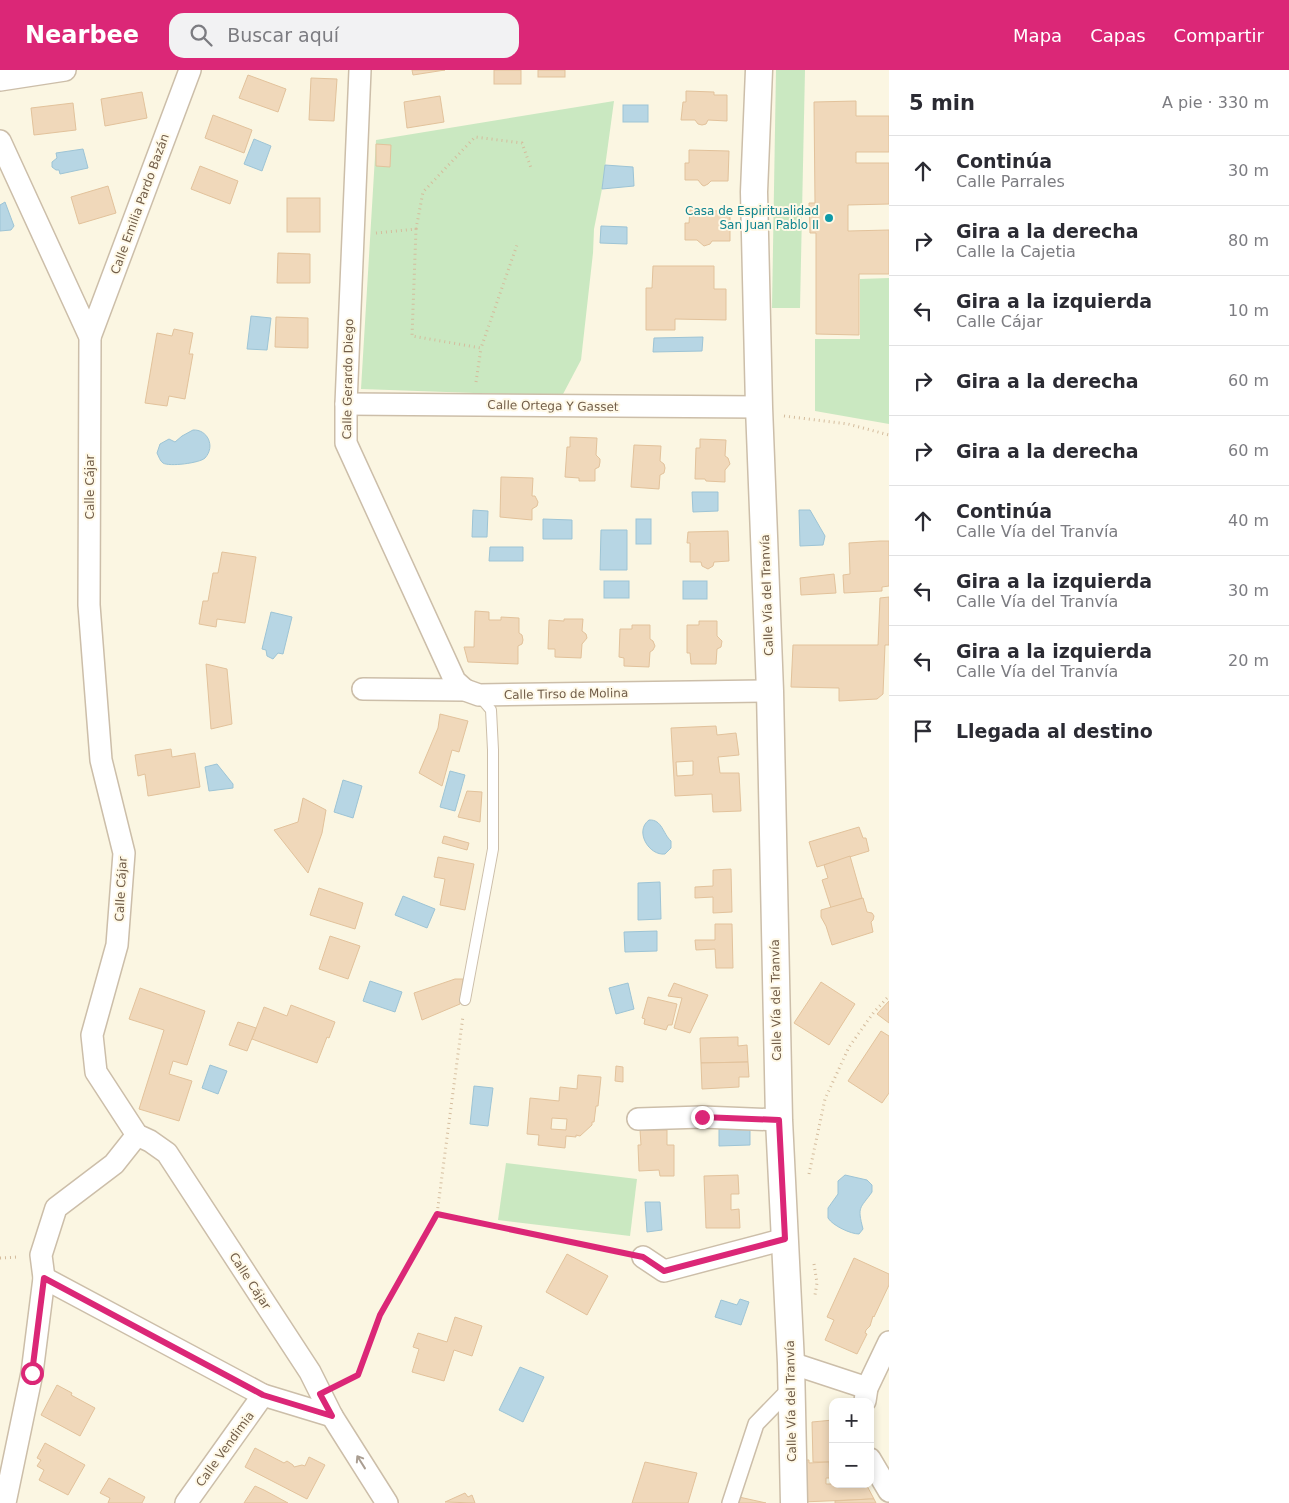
<!DOCTYPE html>
<html lang="es">
<head>
<meta charset="utf-8">
<style>
	:root { --surface:#fff; --page:#f2f2f3; --text:#2b2b33; --muted:#7c7c81; --line:#e1e1e2; --accent:#db2777 }
	body { margin:0; font-family:"DejaVu Sans",sans-serif; background:var(--page); color:var(--text) }
	.controls { position:absolute; right:15px; bottom:15px; display:grid; overflow:hidden; border-radius:10px; box-shadow:0 2px 8px #0003 }
	.controls button { width:45px; height:45px; display:grid; place-items:center; padding:0; border:0; border-bottom:1px solid var(--line); background:var(--surface); color:var(--text); font:25px sans-serif }
	.stop { position:absolute; width:15px; height:15px; margin:-11px; border:4px solid #db2777; border-radius:50%; background:#fff }
	.stop.end { background:#db2777; border-color:#fff; box-shadow:0 1px 5px #0008 }
	.list { margin:0; padding:0; list-style:none }
	h2 { display:flex; justify-content:space-between; align-items:center; height:65px; margin:0; padding:0 20px; font-size:21px }
	h2 small { font-size:16px; font-weight:400; color:var(--muted) }
	.list li { display:grid; grid-template-columns:32px 1fr auto; gap:15px; align-items:center; box-sizing:border-box; height:70px; padding:0 20px; border-top:1px solid var(--line) }
	.list b { display:block; font-size:19px; white-space:nowrap }
	.list p { margin:0; font-size:16px; white-space:nowrap; color:var(--muted) }
	.list em { font-size:16px; font-style:normal; color:var(--muted) }
	.icon { flex:none; width:28px; height:28px; fill:none; stroke:currentColor; stroke-width:2; stroke-linecap:round; stroke-linejoin:round }
	.map { position:relative; flex:none; width:889px; height:1433px; overflow:hidden }
	header { display:flex; align-items:center; gap:30px; box-sizing:border-box; height:70px; padding:0 25px; background:var(--accent); color:#fff }
	header strong { font-size:24px }
	nav { display:flex; gap:28px; margin-inline-start:auto; font-size:18px }
	.search { width:350px; height:45px; background:var(--page); display:flex; align-items:center; gap:12px; box-sizing:border-box; padding:0 18px; border-radius:15px; color:var(--muted); font-size:19px }
	main { display:flex }
	aside { flex:1; background:var(--surface) }
	.map>svg:first-child { display:block }
</style>
</head>
<body>
<header>
<strong>Nearbee</strong>
<div class="search"><svg class="icon" aria-label="search" viewBox="0 0 24 24"><circle cx="10" cy="10" r="6"/><path d="M15 15l6 6"/></svg>Buscar aquí</div>
<nav><a>Mapa</a><a>Capas</a><a>Compartir</a></nav>
</header>
<main>
<div class="map">
<svg width="889" height="1433" viewBox="0 0 889 1433">
	<rect width="100%" height="100%" fill="#fbf6e2"/>
	<g fill="#cae8c1">
		<path d="M 776,0 L 805,0 L 800,238 L 772,238 Z"/>
		<path d="M 614,31 L 602,119 L 594,159 L 593,183 L 581,290 L 562,326 L 361,319 L 376,70 Z"/>
		<path d="M 889,208 L 889,354 L 815,341 L 815,269 L 860,269 L 860,209 Z"/>
		<path d="M 506,1093 L 637,1109 L 630,1166 L 498,1150 Z"/>
	</g>
	<g fill="#b7d6e4" stroke="#9dc4d5">
		<rect x="623" y="35" width="25" height="17"/>
		<path d="M 254,69 L 271,76 L 262,101 L 244,94 Z"/>
		<path d="M 83,79 L 88,98 L 60,104 L 59,100 L 56,100 L 52,97 L 52,92 L 57,88 L 56,83 Z"/>
		<path d="M 605,95 L 633,97 L 634,116 L 602,119 Z"/>
		<path d="M 5,132 L 14,156 L 11,160 L 0,161 L 0,135 Z"/>
		<path d="M 601,156 L 627,157 L 627,174 L 600,173 Z"/>
		<path d="M 251,246 L 271,248 L 267,280 L 247,279 Z"/>
		<path d="M 703,267 L 702,281 L 653,282 L 654,268 Z"/>
		<path d="M 193,360 C 207,359 216,376 205,388 C 200,393 169,397 163,393 C 160,391 159,387 157,383 L 160,374 L 169,369 L 175,372 L 182,366 Z"/>
		<path d="M 692,422 L 718,422 L 718,441 L 693,442 Z"/>
		<path d="M 473,440 L 488,441 L 487,467 L 472,467 Z"/>
		<path d="M 799,440 L 810,440 L 825,466 L 823,475 L 800,476 Z"/>
		<path d="M 543,449 L 572,450 L 572,469 L 543,469 Z"/>
		<rect x="636" y="449" width="15" height="25"/>
		<path d="M 601,460 L 627,460 L 627,500 L 600,500 Z"/>
		<path d="M 490,477 L 523,477 L 523,491 L 489,491 Z"/>
		<rect x="604" y="511" width="25" height="17"/>
		<rect x="683" y="511" width="24" height="18"/>
		<path d="M 271,542 L 292,547 L 283,584 L 278,583 L 273,589 L 267,586 L 266,580 L 262,579 Z"/>
		<path d="M 217,694 L 233,714 L 233,718 L 209,721 L 205,697 Z"/>
		<path d="M 450,701 L 465,705 L 455,741 L 440,737 Z"/>
		<path d="M 343,710 L 362,716 L 353,748 L 334,742 Z"/>
		<path d="M 649,750 C 662,749 663,764 671,771 L 671,778 L 665,784 C 649,786 634,761 649,750 Z"/>
		<path d="M 660,812 L 661,849 L 638,850 L 638,813 Z"/>
		<path d="M 403,826 L 435,839 L 427,858 L 395,845 Z"/>
		<path d="M 657,861 L 657,881 L 625,882 L 624,862 Z"/>
		<path d="M 370,911 L 402,922 L 395,942 L 363,931 Z"/>
		<path d="M 628,913 L 634,939 L 616,944 L 609,918 Z"/>
		<path d="M 210,995 L 227,1001 L 218,1024 L 202,1018 Z"/>
		<path d="M 474,1016 L 493,1018 L 488,1056 L 470,1054 Z"/>
		<path d="M 719,1059 L 750,1060 L 750,1075 L 719,1076 Z"/>
		<path d="M 845,1105 L 867,1110 L 872,1115 L 872,1122 C 860,1139 857,1136 863,1159 L 859,1164 C 851,1164 833,1156 828,1148 L 828,1138 L 838,1124 L 838,1111 Z"/>
		<path d="M 645,1132 L 660,1132 L 662,1160 L 647,1162 Z"/>
		<path d="M 740,1229 L 749,1232 L 741,1255 L 715,1247 L 721,1230 L 737,1235 Z"/>
		<path d="M 520,1297 L 544,1307 L 523,1352 L 499,1340 Z"/>
	</g>
	<g fill="#f0d8ba" stroke="#e2c29b" fill-rule="evenodd">
		<path d="M 412,0 L 445,0 L 413,5 Z"/>
		<rect x="494" y="0" width="27" height="14"/>
		<rect x="538" y="0" width="27" height="7"/>
		<path d="M 248,5 L 286,19 L 278,42 L 239,28 Z"/>
		<path d="M 311,8 L 337,9 L 334,51 L 309,50 Z"/>
		<path d="M 686,21 L 714,22 L 714,25 L 727,25 L 727,51 L 708,50 L 706,54 L 702,55 L 698,54 L 695,50 L 681,50 L 683,32 L 686,32 Z"/>
		<path d="M 142,22 L 147,48 L 105,56 L 101,29 Z"/>
		<path d="M 440,26 L 444,52 L 407,58 L 404,32 Z"/>
		<path d="M 856,31 L 856,46 L 889,46 L 889,82 L 856,82 L 856,93 L 889,93 L 889,134 L 848,135 L 848,161 L 889,160 L 889,204 L 859,204 L 859,265 L 816,264 L 816,163 L 810,163 L 809,133 L 815,133 L 814,32 Z"/>
		<path d="M 73,33 L 76,60 L 34,65 L 31,38 Z"/>
		<path d="M 213,45 L 252,60 L 244,83 L 205,68 Z"/>
		<path d="M 376,74 L 391,75 L 390,97 L 376,96 Z"/>
		<path d="M 689,80 L 729,81 L 728,111 L 711,111 L 708,114 L 704,116 L 702,115 L 698,110 L 685,110 L 685,93 L 689,93 Z"/>
		<path d="M 200,96 L 238,111 L 230,134 L 191,119 Z"/>
		<path d="M 108,116 L 116,143 L 79,154 L 71,127 Z"/>
		<rect x="287" y="128" width="33" height="34"/>
		<path d="M 690,140 L 719,141 L 719,143 L 730,144 L 730,171 L 712,171 L 710,174 L 704,176 L 697,170 L 685,170 L 685,153 L 689,153 Z"/>
		<path d="M 278,183 L 310,184 L 310,213 L 277,213 Z"/>
		<path d="M 653,196 L 714,196 L 714,219 L 726,219 L 726,250 L 675,249 L 675,260 L 646,260 L 646,218 L 652,218 Z"/>
		<path d="M 276,247 L 308,248 L 308,278 L 275,277 Z"/>
		<path d="M 174,259 L 193,263 L 189,284 L 193,284 L 185,329 L 169,326 L 167,336 L 145,333 L 157,263 L 172,266 Z"/>
		<path d="M 570,367 L 597,368 L 596,385 L 600,389 L 600,392 L 599,397 L 595,399 L 595,411 L 579,411 L 579,408 L 565,407 L 567,377 L 570,377 Z"/>
		<path d="M 700,369 L 726,370 L 725,386 L 728,388 L 730,394 L 725,400 L 725,412 L 706,411 L 705,409 L 695,409 L 696,378 L 700,378 Z"/>
		<path d="M 634,375 L 661,376 L 660,391 L 664,394 L 665,398 L 664,403 L 660,405 L 659,419 L 631,417 Z"/>
		<path d="M 501,407 L 533,408 L 532,426 L 535,426 L 538,432 L 537,436 L 532,439 L 532,450 L 500,447 Z"/>
		<path d="M 728,461 L 729,491 L 714,492 L 713,496 L 708,499 L 702,496 L 701,492 L 690,492 L 690,473 L 687,473 L 688,462 Z"/>
		<path d="M 880,471 L 889,471 L 889,516 L 882,517 L 882,521 L 844,523 L 843,505 L 850,504 L 849,473 Z"/>
		<path d="M 222,482 L 256,487 L 245,553 L 217,549 L 216,557 L 199,554 L 203,531 L 208,531 L 213,503 L 218,503 Z"/>
		<path d="M 834,504 L 836,523 L 801,525 L 800,508 Z"/>
		<path d="M 889,527 L 889,575 L 885,575 L 883,624 L 877,629 L 839,631 L 839,618 L 791,617 L 793,575 L 878,575 L 880,528 Z"/>
		<path d="M 475,541 L 489,542 L 489,550 L 501,550 L 501,547 L 519,548 L 519,563 L 522,565 L 523,570 L 522,574 L 518,576 L 518,594 L 468,592 L 464,577 L 474,577 Z"/>
		<path d="M 564,549 L 583,549 L 582,561 L 586,564 L 587,568 L 582,574 L 581,588 L 555,587 L 555,579 L 548,579 L 549,550 L 564,551 Z"/>
		<path d="M 699,551 L 717,551 L 717,566 L 722,571 L 721,577 L 717,579 L 716,594 L 691,594 L 690,583 L 687,583 L 687,555 L 699,555 Z"/>
		<path d="M 632,555 L 650,555 L 650,569 L 653,571 L 655,576 L 653,580 L 650,582 L 649,597 L 624,596 L 624,588 L 619,587 L 620,559 L 632,559 Z"/>
		<path d="M 206,594 L 227,599 L 232,654 L 211,659 Z"/>
		<path d="M 440,644 L 468,651 L 459,682 L 452,680 L 442,716 L 419,703 L 438,658 Z"/>
		<path d="M 716,656 L 717,665 L 736,663 L 739,685 L 718,687 L 720,703 L 739,703 L 741,741 L 713,742 L 712,724 L 675,726 L 671,658 ZM 693,691 L 693,705 L 677,706 L 676,692 Z"/>
		<path d="M 171,679 L 172,687 L 195,683 L 200,717 L 148,726 L 145,704 L 138,706 L 135,685 Z"/>
		<path d="M 467,721 L 482,722 L 480,752 L 458,747 Z"/>
		<path d="M 303,728 L 326,740 L 322,763 L 308,803 L 274,760 L 298,752 Z"/>
		<path d="M 859,757 L 863,768 L 866,768 L 869,781 L 817,797 L 809,772 Z"/>
		<path d="M 444,766 L 469,773 L 467,780 L 442,773 Z"/>
		<path d="M 850,786 L 862,828 L 831,838 L 822,810 L 828,808 L 824,795 Z"/>
		<path d="M 438,787 L 474,794 L 465,840 L 440,835 L 445,809 L 434,807 Z"/>
		<path d="M 731,799 L 732,842 L 713,843 L 713,827 L 695,828 L 695,817 L 713,816 L 713,800 Z"/>
		<path d="M 319,818 L 363,833 L 355,859 L 310,845 Z"/>
		<path d="M 863,828 L 867,842 L 872,843 L 874,846 L 873,850 L 871,852 L 873,862 L 832,875 L 826,856 L 821,847 L 821,840 Z"/>
		<path d="M 715,854 L 732,854 L 733,898 L 716,898 L 715,879 L 696,880 L 695,870 L 715,870 Z"/>
		<path d="M 330,866 L 360,876 L 348,909 L 319,899 Z"/>
		<path d="M 455,909 L 463,909 L 460,934 L 422,950 L 414,923 Z"/>
		<path d="M 821,912 L 855,934 L 829,975 L 794,953 Z"/>
		<path d="M 674,913 L 708,925 L 690,963 L 674,958 L 682,928 L 668,926 Z"/>
		<path d="M 140,918 L 205,941 L 187,995 L 173,991 L 169,1004 L 192,1011 L 179,1051 L 139,1039 L 164,960 L 129,949 Z"/>
		<path d="M 648,927 L 677,934 L 672,955 L 668,955 L 666,960 L 644,954 L 645,949 L 642,948 Z"/>
		<path d="M 889,931 L 889,953 L 877,944 Z"/>
		<path d="M 291,935 L 335,952 L 329,968 L 327,967 L 317,993 L 252,969 L 264,937 L 287,946 Z"/>
		<path d="M 238,952 L 256,958 L 247,981 L 229,975 Z"/>
		<path d="M 881,961 L 889,966 L 889,1023 L 882,1033 L 848,1011 Z"/>
		<path d="M 738,967 L 738,976 L 747,975 L 748,992 L 701,993 L 700,968 Z"/>
		<path d="M 748,992 L 749,1007 L 739,1007 L 739,1017 L 702,1019 L 701,993 Z"/>
		<path d="M 616,996 L 623,997 L 623,1012 L 615,1011 Z"/>
		<path d="M 578,1005 L 601,1007 L 598,1036 L 596,1036 L 594,1052 L 592,1052 L 592,1055 L 580,1066 L 576,1065 L 576,1067 L 566,1066 L 565,1078 L 538,1075 L 539,1065 L 527,1064 L 530,1028 L 559,1031 L 560,1017 L 577,1019 ZM 552,1048 L 567,1049 L 566,1060 L 551,1059 Z"/>
		<path d="M 640,1060 L 667,1060 L 667,1075 L 674,1075 L 674,1106 L 660,1106 L 659,1100 L 639,1101 L 638,1075 L 641,1075 Z"/>
		<path d="M 738,1105 L 739,1124 L 731,1124 L 731,1140 L 739,1139 L 740,1158 L 706,1158 L 704,1106 Z"/>
		<path d="M 567,1184 L 608,1206 L 587,1245 L 546,1222 Z"/>
		<path d="M 854,1188 L 889,1204 L 889,1215 L 874,1247 L 873,1246 L 870,1256 L 866,1260 L 865,1263 L 867,1264 L 857,1284 L 825,1270 L 834,1250 L 827,1247 Z"/>
		<path d="M 455,1247 L 482,1256 L 472,1286 L 454,1280 L 444,1311 L 412,1302 L 419,1279 L 413,1277 L 418,1263 L 447,1272 Z"/>
		<path d="M 57,1315 L 72,1323 L 71,1325 L 95,1338 L 80,1366 L 41,1345 Z"/>
		<path d="M 833,1350 L 833,1392 L 813,1392 L 812,1352 Z"/>
		<path d="M 45,1373 L 85,1395 L 68,1425 L 39,1410 L 44,1400 L 37,1396 L 41,1390 L 37,1388 Z"/>
		<path d="M 255,1378 L 284,1393 L 287,1391 L 293,1395 L 294,1397 L 302,1395 L 305,1396 L 309,1387 L 325,1395 L 307,1429 L 245,1397 Z"/>
		<path d="M 803,1390 L 809,1390 L 809,1393 L 829,1392 L 830,1408 L 826,1408 L 826,1414 L 866,1414 L 874,1429 L 802,1432 Z"/>
		<path d="M 645,1392 L 697,1403 L 688,1433 L 632,1433 Z"/>
		<path d="M 109,1408 L 145,1427 L 142,1433 L 108,1433 L 110,1428 L 100,1423 Z"/>
		<path d="M 255,1416 L 264,1420 L 288,1433 L 244,1433 Z"/>
		<path d="M 465,1423 L 468,1427 L 472,1425 L 475,1433 L 445,1432 Z"/>
		<path d="M 739,1427 L 766,1433 L 738,1433 Z"/>
		<path d="M 869,1429 L 874,1429 L 876,1433 L 835,1433 L 835,1431 Z"/>
	</g>
	<g fill="none" stroke-linecap="round" stroke-linejoin="round">
		<defs>
			<path id="service" d="M 465,930 L 493,779 L 493,680 L 491,640 L 479,626"/>
			<path id="pedestrian" d="M 730,1433 L 756,1354 L 790,1319"/>
			<g id="minor">
				<path d="M 360,0 L 346,334 L 346,373 L 455,611 L 465,620"/>
				<path d="M 0,10 L 65,0"/>
				<path d="M 0,71 L 90,267 L 89,535 L 101,690 L 124,783 L 117,875 L 92,965 L 96,1002 L 137,1065 L 150,1071 L 167,1083 L 310,1302 L 332,1346 L 387,1433"/>
				<path d="M 90,267 L 190,0"/>
				<path d="M 346,334 L 759,337"/>
				<path d="M 363,619 L 465,620 L 479,625 L 770,621"/>
				<path d="M 638,1049 L 702,1047 L 779,1050"/>
				<path d="M 643,1187 L 664,1201 L 785,1169"/>
				<path d="M 44,1208 L 263,1325 L 332,1346"/>
				<path d="M 791,1293 L 867,1318"/>
				<path d="M 865,1331 L 867,1318 L 889,1272"/>
				<path d="M 870,1389 L 889,1421"/>
				<path d="M 5,1433 L 32,1303 L 44,1208 L 41,1185 L 56,1138 L 114,1094 L 137,1065"/>
				<path d="M 186,1433 L 263,1325"/>
			</g>
			<path id="tertiary" d="M 759,0 L 754,122 L 759,337 L 770,621 L 779,1050 L 791,1293 L 794,1433"/>
		</defs>
		<use href="#service" stroke="#ccbea9" stroke-width="12"/>
		<use href="#pedestrian" stroke="#ccbea9" stroke-width="18"/>
		<use href="#minor" stroke="#ccbea9" stroke-width="24"/>
		<use href="#tertiary" stroke="#ccbea9" stroke-width="29"/>
		<g stroke="#d4bc9d" stroke-width="3" stroke-dasharray="1 4" stroke-linecap="butt">
			<path d="M 416,159 L 423,122 L 475,67 L 522,73 L 531,98"/>
			<path d="M 376,163 L 416,159 L 412,266 L 481,278 L 518,172"/>
			<path d="M 476,312 L 481,278"/>
			<path d="M 784,346 L 848,354 L 889,365"/>
			<path d="M 809,1104 L 825,1029 L 849,977 L 874,942 L 889,926"/>
			<path d="M 437,1144 L 621,1182"/>
			<path d="M 0,1188 L 18,1187"/>
			<path d="M 814,1194 L 817,1213 L 815,1225"/>
			<path d="M 341,1314 L 358,1305 L 380,1245 L 437,1144 L 463,946"/>
		</g>
		<use href="#service" stroke="#fff" stroke-width="10"/>
		<use href="#pedestrian" stroke="#fff" stroke-width="15"/>
		<use href="#minor" stroke="#fff" stroke-width="21"/>
		<use href="#tertiary" stroke="#fff" stroke-width="26"/>
	</g>
	<defs><path id="oneway-shaft" d="M-6 0H5M1.5-3L5.5 0L1.5 3" fill="none" stroke-width="1.6" stroke-linecap="round" stroke-linejoin="round" transform="scale(1.25)"/></defs>
	<use stroke="#aa9e92" href="#oneway-shaft" transform="translate(361 1392) rotate(-122)"/>
	<g fill="none" stroke-linecap="round" stroke-linejoin="round">
		<path stroke="#db2777" stroke-width="6" d="M 32,1303 L 44,1208 L 263,1325 L 332,1346 L 320,1324 L 358,1305 L 380,1245 L 437,1144 L 643,1187 L 664,1201 L 785,1169 L 779,1050 L 702,1047"/>
	</g>
	<circle fill="#0f9aa8" stroke="#fff9e7" stroke-width="2" cx="829" cy="148" r="5"/>
	<g text-anchor="middle" dominant-baseline="central" stroke-width="4" stroke-linejoin="round" paint-order="stroke">
		<g font-size="12" fill="#725e49" stroke="#fff9e7">
			<text transform="translate(140 134) rotate(-70)">Calle Emilia Pardo Bazán</text>
			<text transform="translate(348 309) rotate(-89)">Calle Gerardo Diego</text>
			<text transform="translate(553 336) rotate(1)">Calle Ortega Y Gasset</text>
			<text transform="translate(90 417) rotate(-90)">Calle Cájar</text>
			<text transform="translate(767 525) rotate(-92)">Calle Vía del Tranvía</text>
			<text transform="translate(566 624) rotate(-1)">Calle Tirso de Molina</text>
			<text transform="translate(121 819) rotate(-87)">Calle Cájar</text>
			<text transform="translate(776 930) rotate(-91)">Calle Vía del Tranvía</text>
			<text transform="translate(250 1211) rotate(57)">Calle Cájar</text>
			<text transform="translate(791 1331) rotate(-91)">Calle Vía del Tranvía</text>
			<text transform="translate(225 1379) rotate(-54)">Calle Vendimia</text>
		</g>
		<g font-size="12" fill="#0d838f" stroke="#fff9e7" text-anchor="end">
			<text x="819" y="141">Casa de Espiritualidad<tspan x="819" dy="14">San Juan Pablo II</tspan></text>
		</g>
	</g>
</svg>
<div class="controls">
<button>+</button>
<button>−</button>
</div>
<div class="stop" style="left:32px;top:1303px"></div>
<div class="stop end" style="left:702px;top:1047px"></div>
</div>
<aside>
<h2>5 min<small>A pie · 330 m</small></h2>
<ul class="list">
<li><svg class="icon" aria-label="ahead" viewBox="0 0 24 24"><path d="M12 20V5M6 11l6-6 6 6"/></svg><div><b>Continúa</b><p>Calle Parrales</p></div><em>30 m</em></li>
<li><svg class="icon" aria-label="right" viewBox="0 0 24 24"><path d="M7 20v-9h11M14 6l5 5-5 5"/></svg><div><b>Gira a la derecha</b><p>Calle la Cajetia</p></div><em>80 m</em></li>
<li><svg class="icon" aria-label="left" viewBox="0 0 24 24"><path d="M17 20v-9H6M10 6l-5 5 5 5"/></svg><div><b>Gira a la izquierda</b><p>Calle Cájar</p></div><em>10 m</em></li>
<li><svg class="icon" aria-label="right" viewBox="0 0 24 24"><path d="M7 20v-9h11M14 6l5 5-5 5"/></svg><div><b>Gira a la derecha</b></div><em>60 m</em></li>
<li><svg class="icon" aria-label="right" viewBox="0 0 24 24"><path d="M7 20v-9h11M14 6l5 5-5 5"/></svg><div><b>Gira a la derecha</b></div><em>60 m</em></li>
<li><svg class="icon" aria-label="ahead" viewBox="0 0 24 24"><path d="M12 20V5M6 11l6-6 6 6"/></svg><div><b>Continúa</b><p>Calle Vía del Tranvía</p></div><em>40 m</em></li>
<li><svg class="icon" aria-label="left" viewBox="0 0 24 24"><path d="M17 20v-9H6M10 6l-5 5 5 5"/></svg><div><b>Gira a la izquierda</b><p>Calle Vía del Tranvía</p></div><em>30 m</em></li>
<li><svg class="icon" aria-label="left" viewBox="0 0 24 24"><path d="M17 20v-9H6M10 6l-5 5 5 5"/></svg><div><b>Gira a la izquierda</b><p>Calle Vía del Tranvía</p></div><em>20 m</em></li>
<li><svg class="icon" aria-label="arrive" viewBox="0 0 24 24"><path d="M6 21V4h12l-3 4 3 4H6"/></svg><div><b>Llegada al destino</b></div></li>
</ul>
</aside>
</main>
</body>
</html>
